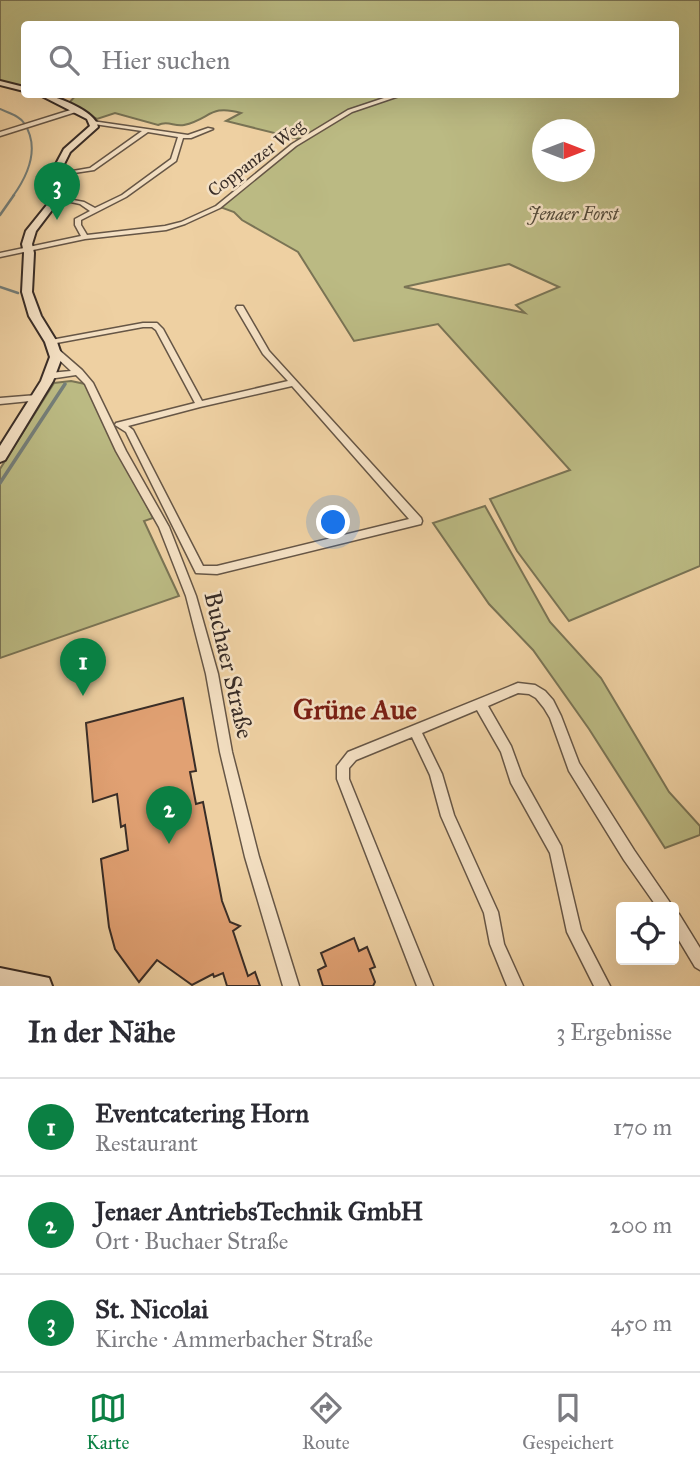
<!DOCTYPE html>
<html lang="de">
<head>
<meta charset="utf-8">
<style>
	:root { --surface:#fff; --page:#f7f7f7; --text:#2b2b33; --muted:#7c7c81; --line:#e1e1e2; --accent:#0b8043 }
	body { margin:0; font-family:"IM FELL Great Primer",serif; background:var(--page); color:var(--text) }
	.controls { position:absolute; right:21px; bottom:21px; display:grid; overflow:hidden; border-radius:7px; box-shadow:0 7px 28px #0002 }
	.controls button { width:63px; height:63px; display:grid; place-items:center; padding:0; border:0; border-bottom:2px solid var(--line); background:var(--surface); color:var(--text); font:35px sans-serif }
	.compass { position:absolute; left:532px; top:119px; width:63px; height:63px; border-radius:50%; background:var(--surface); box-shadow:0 7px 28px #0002; rotate:90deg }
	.you { position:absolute; left:334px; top:523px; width:24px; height:24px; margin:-18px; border:5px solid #fff; border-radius:50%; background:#1a73e8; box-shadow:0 0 0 10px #1a73e833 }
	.badge { display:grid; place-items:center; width:46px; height:46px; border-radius:50%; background:var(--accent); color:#fff; font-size:23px; font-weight:700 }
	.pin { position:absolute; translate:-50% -58px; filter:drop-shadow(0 2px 4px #0008) }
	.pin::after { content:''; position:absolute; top:37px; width:24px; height:21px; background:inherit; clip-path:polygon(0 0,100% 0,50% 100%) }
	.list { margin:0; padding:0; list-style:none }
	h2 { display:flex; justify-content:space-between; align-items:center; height:91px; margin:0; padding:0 28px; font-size:30px }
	h2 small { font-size:23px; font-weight:400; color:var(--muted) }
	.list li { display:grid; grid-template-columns:46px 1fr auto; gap:21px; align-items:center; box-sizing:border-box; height:98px; padding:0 28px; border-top:2px solid var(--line) }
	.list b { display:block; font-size:26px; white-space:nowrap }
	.list p { margin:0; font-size:23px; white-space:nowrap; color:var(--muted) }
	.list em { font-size:23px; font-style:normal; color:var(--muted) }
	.icon { flex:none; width:38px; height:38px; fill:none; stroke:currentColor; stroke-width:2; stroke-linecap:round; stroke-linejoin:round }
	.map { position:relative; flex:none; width:700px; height:986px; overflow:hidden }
	.search { position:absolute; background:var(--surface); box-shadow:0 7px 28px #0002; left:21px; right:21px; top:21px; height:77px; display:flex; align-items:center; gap:18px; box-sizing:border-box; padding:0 24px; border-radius:7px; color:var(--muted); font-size:26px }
	.sheet { height:385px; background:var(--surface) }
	nav { display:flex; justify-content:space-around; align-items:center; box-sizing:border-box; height:98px; border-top:2px solid var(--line); background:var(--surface); font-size:19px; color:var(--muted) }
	nav a { display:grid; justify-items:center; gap:4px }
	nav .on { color:var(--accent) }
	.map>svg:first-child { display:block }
</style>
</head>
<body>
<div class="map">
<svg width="700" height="986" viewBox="0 0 700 986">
	<rect width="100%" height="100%" fill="#eed0a2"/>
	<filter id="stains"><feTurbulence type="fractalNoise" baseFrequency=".00286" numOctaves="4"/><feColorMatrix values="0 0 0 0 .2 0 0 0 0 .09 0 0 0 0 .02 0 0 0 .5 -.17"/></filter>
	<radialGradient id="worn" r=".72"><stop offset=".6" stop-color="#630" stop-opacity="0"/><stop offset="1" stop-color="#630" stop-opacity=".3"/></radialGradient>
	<g fill="#bbba83" stroke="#7a7455" stroke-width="2" fill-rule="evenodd">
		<path d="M 0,0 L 700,0 L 700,566 L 569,621 L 517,551 L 490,499 L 570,470 L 438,324 L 354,341 L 298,252 L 242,220 L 234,212 L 220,207 L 303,140 L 226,121 L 241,113 C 209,104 211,119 184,125 C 174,127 168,120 158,125 L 115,113 L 97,119 L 68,104 L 77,94 L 676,94 L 676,24 L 24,24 L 24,88 L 0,82 ZM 542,130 L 584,130 L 584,172 L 542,172 ZM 509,264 L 559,287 L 516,305 L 525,313 L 404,287 Z"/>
		<path d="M 71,381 L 85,384 L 153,518 L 144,521 L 179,596 L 0,658 L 0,469 L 54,383 Z"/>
		<path d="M 485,506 L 550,622 L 601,678 L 669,792 L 700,826 L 700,835 L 665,848 L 589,729 L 533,650 L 489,604 L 433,523 Z"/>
	</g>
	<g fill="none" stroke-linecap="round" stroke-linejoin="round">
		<path stroke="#747e79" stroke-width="2" d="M 0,109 C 8,113 19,115 24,123 C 40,147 28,175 13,196"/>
		<g stroke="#747e79" stroke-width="2.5">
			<path d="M 0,215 L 14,195"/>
			<path d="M 0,287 L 18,293"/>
		</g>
		<path stroke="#747e79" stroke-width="3.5" d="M 0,483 L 65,384"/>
	</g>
	<g fill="#e1a173" stroke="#392d27" stroke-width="2">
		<path d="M 183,698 L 196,771 L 190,772 L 196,804 L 203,802 L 222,901 L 230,922 L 240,926 L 233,931 L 248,976 L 255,972 L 260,986 L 227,986 L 223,973 L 214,977 L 213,974 L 192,985 L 157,960 L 139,982 L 115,949 L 109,927 L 101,859 L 128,850 L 125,825 L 121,827 L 117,794 L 93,802 L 86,723 Z"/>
		<path d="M 354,938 L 359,951 L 367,947 L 375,967 L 370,969 L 375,982 L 373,986 L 323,986 L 318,970 L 326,966 L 321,953 Z"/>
	</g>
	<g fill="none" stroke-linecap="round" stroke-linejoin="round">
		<defs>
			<g id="minor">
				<path d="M 396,94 L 405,94 L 352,112 L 296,146 L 220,208 L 185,224 L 166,230 L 85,239 L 0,257 L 0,253 L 81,236 L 75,225 L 75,219 L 90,211 L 80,204 L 57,199 L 57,197 L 84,202 L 95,208 L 122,195 L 171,159 L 178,137 L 148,132 L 94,170 L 61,175 L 61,173 L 90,168 L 142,131 L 94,124 L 91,122 L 92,121 L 188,135 L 208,128 L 213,129 L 191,138 L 183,138 L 176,161 L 126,197 L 81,220 L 81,225 L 87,235 L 165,226 L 181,222 L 216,206 L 292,144 L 348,110 Z"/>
				<path d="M 77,108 L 80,110 L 79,111 L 0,136 L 0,132 Z"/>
				<path d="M 237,306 L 243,306 L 269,351 L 421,518 L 422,521 L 421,524 L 217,574 L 196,573 L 126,432 L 115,425 L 116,423 L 195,403 L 156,330 L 152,327 L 143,327 L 51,344 L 47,342 L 51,340 L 143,323 L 157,323 L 163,329 L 202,401 L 288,381 L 263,354 L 236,308 ZM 292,386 L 409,519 L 217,566 L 203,566 L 133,430 L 128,426 L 200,407 Z"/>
				<path d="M 53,350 L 59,350 L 82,370 L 93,383 L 126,451 L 169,527 L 196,596 L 218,674 L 232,752 L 259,857 L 299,986 L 283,986 L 245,857 L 220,752 L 206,674 L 186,596 L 159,527 L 116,451 L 85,384 L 76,375 L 49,379 L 45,376 L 49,373 L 71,371 L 53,354 Z"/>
				<path d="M 37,395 L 41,398 L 40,400 L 0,404 L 0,398 Z"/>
				<path d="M 518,683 L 535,685 L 545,691 L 553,700 L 561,716 L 579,763 L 634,850 L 673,907 L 657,907 L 624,860 L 569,771 L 550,718 L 544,708 L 536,698 L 529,694 L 518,693 L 488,706 L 511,746 L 522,776 L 561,846 L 581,930 L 610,986 L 594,986 L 567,932 L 550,853 L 511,783 L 501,752 L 477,710 L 422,733 L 442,774 L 454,815 L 498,912 L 504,944 L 523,986 L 507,986 L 490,944 L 484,913 L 441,816 L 430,775 L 412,737 L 356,760 L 349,768 L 349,779 L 433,986 L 417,986 L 337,779 L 337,766 L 348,752 Z"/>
				<path d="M 674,912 L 679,914 L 700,948 L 700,970 L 695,967 L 674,932 Z"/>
			</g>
			<g id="secondary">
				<path d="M 0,81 L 24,87 L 24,91 L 0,85 Z"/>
				<path d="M 38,94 C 53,94 96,111 98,127 L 70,152 L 64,164 L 71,185 L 36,231 L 32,244 L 34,253 L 32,292 L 41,316 L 57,342 L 62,357 L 53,381 L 5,460 L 0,462 L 0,446 L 41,381 L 50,357 L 45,342 L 29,316 L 22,292 L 24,253 L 22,244 L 26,231 L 63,185 L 56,164 L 64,149 L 90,126 L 87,119 Z"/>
				<path d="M 0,968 L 49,978 L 52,986 L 0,986 Z"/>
			</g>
		</defs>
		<use href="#minor" stroke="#665646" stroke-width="3"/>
		<use href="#secondary" stroke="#392d27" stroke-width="4"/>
		<use href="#minor" fill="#f4e0c3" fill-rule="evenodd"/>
		<use href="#secondary" fill="#f4e0c3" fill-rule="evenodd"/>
	</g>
	<g text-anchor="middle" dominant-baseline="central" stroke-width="5" stroke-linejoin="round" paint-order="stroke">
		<g font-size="18" fill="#392d27" stroke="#f4e0c3">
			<text transform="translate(256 158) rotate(-37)">Coppanzer Weg</text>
		</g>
		<g font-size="18" font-style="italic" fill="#534939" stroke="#f4e0c3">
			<text x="573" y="214">Jenaer Forst</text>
		</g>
		<g font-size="24" fill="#392d27" stroke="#f4e0c3">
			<text transform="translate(229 665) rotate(77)">Buchaer Straße</text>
		</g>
		<g font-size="28" font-weight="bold" fill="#7a1f14" stroke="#f4e0c3">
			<text x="355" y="709">Grüne Aue</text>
		</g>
	</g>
	<rect width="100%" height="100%" filter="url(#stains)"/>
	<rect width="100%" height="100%" fill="url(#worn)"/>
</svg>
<div class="controls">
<button><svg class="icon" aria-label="locate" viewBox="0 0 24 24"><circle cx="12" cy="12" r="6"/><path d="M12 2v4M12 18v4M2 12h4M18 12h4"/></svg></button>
</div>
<svg class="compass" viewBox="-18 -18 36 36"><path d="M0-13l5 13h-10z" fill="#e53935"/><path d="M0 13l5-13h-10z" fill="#7c7c81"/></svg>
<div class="you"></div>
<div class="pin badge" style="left:83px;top:696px">1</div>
<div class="pin badge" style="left:169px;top:844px">2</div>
<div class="pin badge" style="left:57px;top:220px">3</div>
<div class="search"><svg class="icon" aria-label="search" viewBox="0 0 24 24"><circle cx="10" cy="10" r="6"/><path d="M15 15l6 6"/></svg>Hier suchen</div>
</div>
<section class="sheet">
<h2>In der Nähe<small>3 Ergebnisse</small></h2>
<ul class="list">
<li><span class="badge">1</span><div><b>Eventcatering Horn</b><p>Restaurant</p></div><em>170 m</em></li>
<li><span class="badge">2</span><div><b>Jenaer AntriebsTechnik GmbH</b><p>Ort · Buchaer Straße</p></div><em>200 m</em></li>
<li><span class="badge">3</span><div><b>St. Nicolai</b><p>Kirche · Ammerbacher Straße</p></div><em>450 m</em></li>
</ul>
</section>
<nav>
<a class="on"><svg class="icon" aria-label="map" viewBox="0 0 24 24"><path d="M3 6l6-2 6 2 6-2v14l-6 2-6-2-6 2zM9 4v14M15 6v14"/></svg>Karte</a>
<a><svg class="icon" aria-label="directions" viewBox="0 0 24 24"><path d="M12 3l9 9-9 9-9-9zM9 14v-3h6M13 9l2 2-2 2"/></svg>Route</a>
<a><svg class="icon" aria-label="saved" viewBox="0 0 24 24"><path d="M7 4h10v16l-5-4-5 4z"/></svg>Gespeichert</a>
</nav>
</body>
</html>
